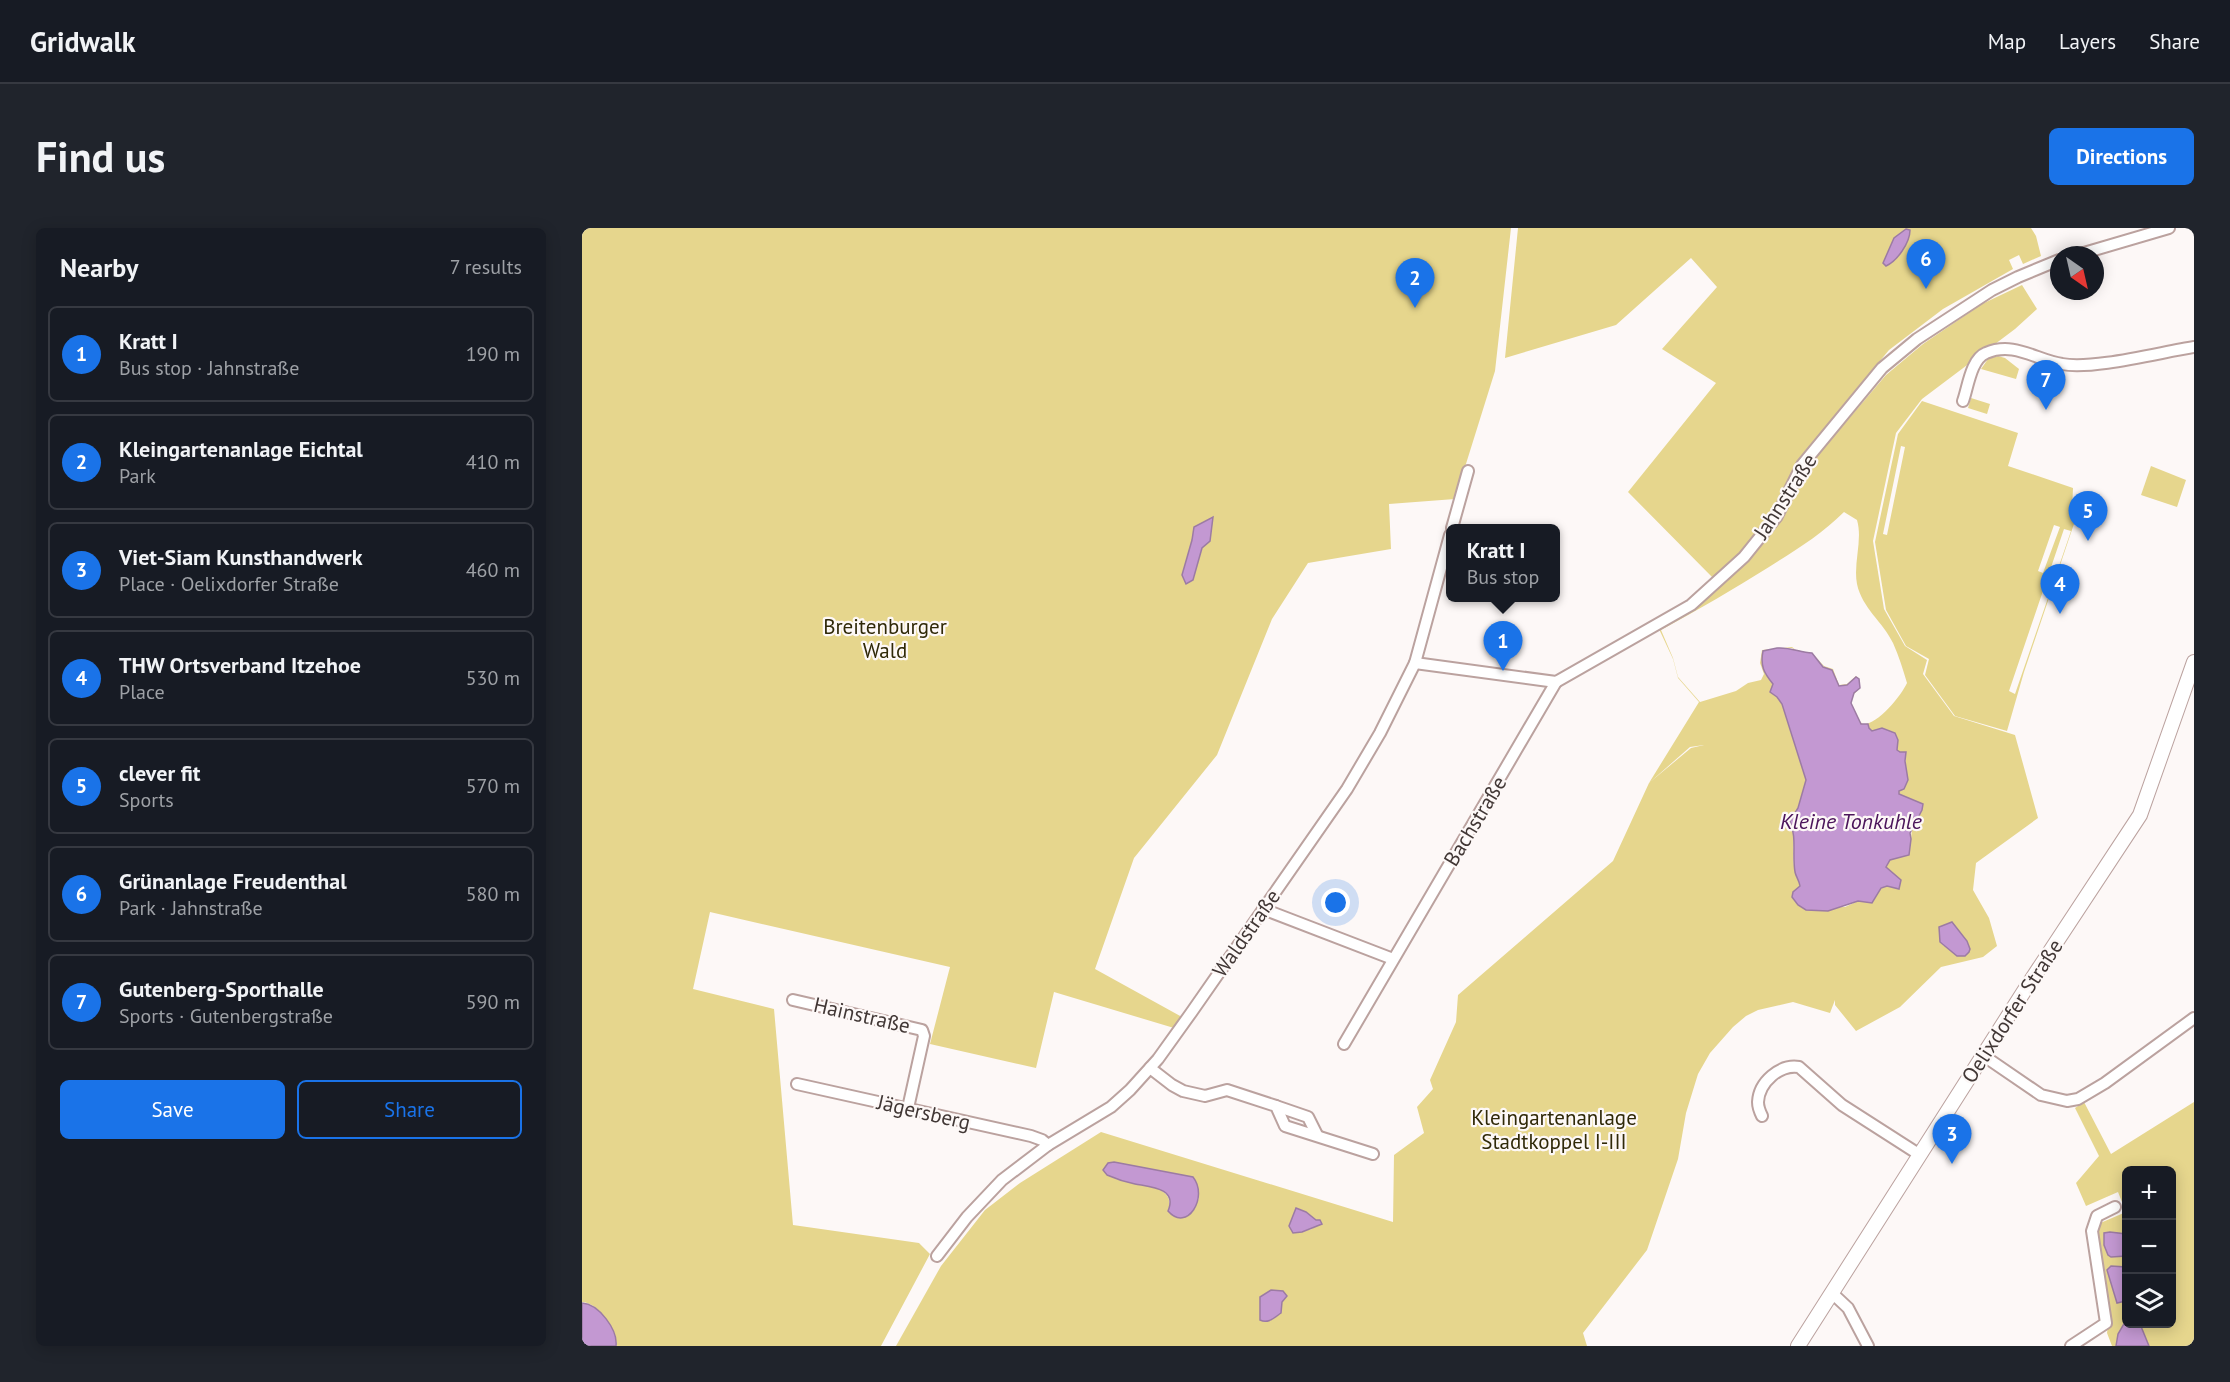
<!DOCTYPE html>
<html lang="en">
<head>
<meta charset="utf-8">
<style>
	:root { --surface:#171b24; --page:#20242c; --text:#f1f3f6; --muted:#9ea1a6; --line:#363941; --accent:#1a73e8 }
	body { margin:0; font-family:"PT Sans",sans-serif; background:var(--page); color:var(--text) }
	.controls { position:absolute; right:18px; bottom:18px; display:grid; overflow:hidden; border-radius:9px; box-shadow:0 3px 15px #0003 }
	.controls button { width:54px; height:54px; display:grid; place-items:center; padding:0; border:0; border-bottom:2px solid var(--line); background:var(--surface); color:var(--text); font:30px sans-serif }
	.compass { position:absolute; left:1468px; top:18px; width:54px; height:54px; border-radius:50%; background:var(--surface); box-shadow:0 3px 15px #0003; rotate:146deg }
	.you { position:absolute; left:754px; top:675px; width:21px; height:21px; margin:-15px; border:4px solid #fff; border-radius:50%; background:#1a73e8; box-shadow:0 0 0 9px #1a73e833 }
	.badge { display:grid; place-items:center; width:39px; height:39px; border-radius:50%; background:var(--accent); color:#fff; font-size:20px; font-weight:700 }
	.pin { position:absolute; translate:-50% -50px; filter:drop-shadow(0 2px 3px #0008) }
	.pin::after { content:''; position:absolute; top:32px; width:21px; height:18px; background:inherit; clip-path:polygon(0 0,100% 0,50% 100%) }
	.popup { position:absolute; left:864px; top:296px; width:114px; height:78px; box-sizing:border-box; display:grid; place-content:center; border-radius:9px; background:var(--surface); filter:drop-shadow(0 2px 4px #0005); font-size:20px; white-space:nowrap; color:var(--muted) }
	.popup b { font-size:22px; color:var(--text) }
	.popup::after { content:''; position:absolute; left:50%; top:100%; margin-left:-12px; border:12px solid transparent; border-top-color:var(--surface) }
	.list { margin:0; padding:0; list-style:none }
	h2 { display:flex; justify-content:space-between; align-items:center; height:78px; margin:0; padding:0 24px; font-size:26px }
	h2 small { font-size:20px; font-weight:400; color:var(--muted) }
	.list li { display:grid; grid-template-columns:39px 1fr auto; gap:18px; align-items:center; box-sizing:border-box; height:96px; margin:0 12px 12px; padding:0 12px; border:2px solid var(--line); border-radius:9px }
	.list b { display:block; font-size:22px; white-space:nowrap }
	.list p { margin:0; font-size:20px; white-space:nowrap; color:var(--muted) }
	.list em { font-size:20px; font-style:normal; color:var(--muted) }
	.actions { display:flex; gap:12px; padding:18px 24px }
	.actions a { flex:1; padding:14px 0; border:2px solid var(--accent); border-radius:9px; text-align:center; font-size:21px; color:var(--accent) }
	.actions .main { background:var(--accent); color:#fff }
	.icon { flex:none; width:33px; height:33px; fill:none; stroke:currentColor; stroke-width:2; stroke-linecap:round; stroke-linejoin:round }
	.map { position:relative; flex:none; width:1612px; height:1118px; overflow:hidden; border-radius:9px }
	header { display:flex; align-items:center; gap:36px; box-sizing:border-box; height:84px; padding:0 30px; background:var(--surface); border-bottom:2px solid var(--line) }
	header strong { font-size:28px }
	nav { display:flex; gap:33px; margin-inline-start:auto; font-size:21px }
	.intro { display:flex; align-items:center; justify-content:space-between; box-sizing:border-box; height:144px; padding:0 36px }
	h1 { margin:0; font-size:42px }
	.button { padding:15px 27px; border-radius:9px; background:var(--accent); color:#fff; font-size:21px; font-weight:700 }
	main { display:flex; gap:36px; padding:0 36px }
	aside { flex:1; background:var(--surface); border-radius:9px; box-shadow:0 3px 15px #0003 }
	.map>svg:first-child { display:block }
</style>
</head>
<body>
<header>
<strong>Gridwalk</strong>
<nav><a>Map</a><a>Layers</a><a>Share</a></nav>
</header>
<div class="intro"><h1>Find us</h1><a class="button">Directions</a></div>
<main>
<aside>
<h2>Nearby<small>7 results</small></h2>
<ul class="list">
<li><span class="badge">1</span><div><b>Kratt I</b><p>Bus stop · Jahnstraße</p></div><em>190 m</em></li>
<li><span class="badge">2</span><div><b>Kleingartenanlage Eichtal</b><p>Park</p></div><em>410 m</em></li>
<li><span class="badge">3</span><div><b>Viet-Siam Kunsthandwerk</b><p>Place · Oelixdorfer Straße</p></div><em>460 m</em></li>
<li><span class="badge">4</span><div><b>THW Ortsverband Itzehoe</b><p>Place</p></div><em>530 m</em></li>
<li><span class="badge">5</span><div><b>clever fit</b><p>Sports</p></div><em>570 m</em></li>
<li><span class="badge">6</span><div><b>Grünanlage Freudenthal</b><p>Park · Jahnstraße</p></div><em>580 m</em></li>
<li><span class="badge">7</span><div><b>Gutenberg-Sporthalle</b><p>Sports · Gutenbergstraße</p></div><em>590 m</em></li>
</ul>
<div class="actions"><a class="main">Save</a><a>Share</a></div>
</aside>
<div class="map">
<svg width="1612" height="1118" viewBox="0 0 1612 1118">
	<rect width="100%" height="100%" fill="#fdf8f7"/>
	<g fill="#e6d68d" fill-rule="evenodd">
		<path d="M 0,0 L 929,0 L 913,143 L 873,271 L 807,276 L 809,321 L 726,335 L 690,391 L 635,527 L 552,630 L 513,741 L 600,789 L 592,800 L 472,764 L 454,840 L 348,816 L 368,739 L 128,684 L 111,761 L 192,781 L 211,997 L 337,1015 L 348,1026 L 299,1118 L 34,1118 L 35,1115 C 28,1099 20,1076 0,1074 ZM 612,299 L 620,320 L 611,352 L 600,347 L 610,312 Z"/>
		<path d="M 936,0 L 1449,0 L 1454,8 L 1459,28 L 1441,36 L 1437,27 L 1427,32 L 1431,41 L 1361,81 L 1307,122 L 1215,233 L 1190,285 L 1158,327 L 1133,352 L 1046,264 L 1134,155 L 1080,121 L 1135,59 L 1109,30 L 1034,97 L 923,130 Z"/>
		<path d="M 1440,57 L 1455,81 L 1433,101 L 1340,171 L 1314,205 L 1291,313 L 1302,381 L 1323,418 L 1345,432 L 1341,446 L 1372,488 L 1433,507 L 1456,590 L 1394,635 L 1391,662 L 1407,690 L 1415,718 L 1401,729 L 1359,739 L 1318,779 L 1274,803 L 1253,777 L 1253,772 L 1248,785 L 1211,774 L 1176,782 L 1164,788 L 1151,799 L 1128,825 L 1116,846 L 1104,885 L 1096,931 L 1065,1022 L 1001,1105 L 1005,1118 L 314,1118 L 359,1038 L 403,982 L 438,955 L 519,904 L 811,994 L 812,927 L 842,905 L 835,879 L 851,861 L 848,852 L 874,794 L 876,767 L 1031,633 L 1067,555 L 1109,520 L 1122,517 L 1108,519 L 1067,555 L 1117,474 L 1096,450 L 1091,431 L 1077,401 L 1129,366 L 1166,332 L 1201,291 L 1224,241 L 1304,147 L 1341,116 L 1400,76 ZM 1262,284 L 1275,292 C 1281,312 1271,335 1275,356 C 1280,380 1301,394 1311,415 C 1317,428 1321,442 1325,455 C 1319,468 1294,499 1279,496 L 1269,475 L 1272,466 L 1278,460 L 1277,451 L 1274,448 L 1265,456 L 1257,457 L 1251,441 L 1242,438 L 1230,425 L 1215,423 L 1210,419 L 1180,422 L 1178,435 L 1182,446 L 1179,452 L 1166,455 L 1154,463 L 1118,474 L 1096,449 L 1091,430 L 1079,402 C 1116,382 1152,361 1187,339 C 1214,322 1240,306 1262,284 ZM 1210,420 L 1215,423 L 1230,425 L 1242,439 L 1250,442 L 1256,458 L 1265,457 L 1274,449 L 1278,460 L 1272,465 L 1269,475 C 1276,492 1276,493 1290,504 L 1300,500 L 1312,505 L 1316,512 L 1315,522 L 1324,529 C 1321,543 1332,555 1317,563 L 1317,566 L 1340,576 L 1340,582 L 1330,600 L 1329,611 L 1316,629 L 1308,632 L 1304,639 L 1311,645 L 1316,661 L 1305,658 L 1299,660 L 1290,675 L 1276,673 L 1263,679 L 1220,680 L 1210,669 L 1218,658 C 1217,652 1214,649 1213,644 C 1209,626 1215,610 1208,593 L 1216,580 L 1224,552 L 1200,476 L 1191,456 L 1183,445 L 1181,423 ZM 1370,694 L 1387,717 L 1362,718 L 1358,714 L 1358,708 ZM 564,940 L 611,949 L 617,970 L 611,983 L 586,983 C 596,955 552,956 534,951 ZM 714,980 L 724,984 L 734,992 L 730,1001 L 714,1005 L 707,998 ZM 689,1062 L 701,1063 L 705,1068 L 700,1074 L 699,1085 C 693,1090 686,1096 678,1092 L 678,1069 Z"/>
		<path d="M 1416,128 L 1423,130 L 1437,141 L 1434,151 L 1399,141 L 1406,131 Z"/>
		<path d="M 1389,170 L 1408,176 L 1405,186 L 1386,180 Z"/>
		<path d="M 1340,173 L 1436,205 L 1426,238 L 1491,260 L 1490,282 L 1496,284 L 1442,444 L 1425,503 L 1373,488 L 1343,447 L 1347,431 L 1324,418 L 1304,382 L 1293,314 L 1316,206 ZM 1319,218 L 1323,219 L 1305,307 L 1301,306 ZM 1472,297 L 1478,299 L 1461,345 L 1456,343 ZM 1482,301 L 1489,303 L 1433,466 L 1427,463 Z"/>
		<path d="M 1569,238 L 1604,252 L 1595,279 L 1559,267 Z"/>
		<path d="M 1502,874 L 1529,926 L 1612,874 L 1612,1118 L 1567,1118 L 1558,1096 L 1590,1096 L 1590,942 L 1544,942 L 1544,1006 L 1528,1004 L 1530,1029 L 1544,1028 L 1544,1039 L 1535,1038 L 1535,1075 L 1544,1073 L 1544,1094 L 1536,1106 L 1534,1118 L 1530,1118 L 1525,1105 L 1527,1090 L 1512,1003 L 1516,996 L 1544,984 L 1536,964 L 1504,978 L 1494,955 L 1517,928 L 1493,880 Z"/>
	</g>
	<g fill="#c398d2" stroke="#9c7ba3" stroke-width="1.5">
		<path d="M 1324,1 L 1328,2 C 1328,15 1315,33 1304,38 L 1301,35 L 1312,10 Z"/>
		<path d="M 631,289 L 628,313 L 620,320 L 611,352 L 604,356 L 600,347 L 610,312 L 612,299 Z"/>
		<path d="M 1195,420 C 1208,419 1217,424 1230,425 L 1241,439 L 1250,442 L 1257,458 L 1265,457 L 1274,449 L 1277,451 L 1278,460 L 1272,465 L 1269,475 L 1279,496 L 1286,496 L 1287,500 L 1290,503 L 1300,500 L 1313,505 L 1316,512 L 1315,522 L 1318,524 L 1324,524 L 1323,533 L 1326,552 L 1322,561 L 1317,563 L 1317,566 L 1341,576 L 1340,582 L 1328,605 L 1329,611 L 1327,627 L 1308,632 L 1304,639 L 1319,652 L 1317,661 L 1305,658 L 1299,660 L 1290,675 L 1276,673 L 1246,683 L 1224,682 L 1216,677 L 1210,669 L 1211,664 L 1218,658 C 1217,652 1214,649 1213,644 C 1210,626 1215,610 1208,593 L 1216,580 L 1224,552 L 1200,476 L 1195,469 L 1188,464 L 1191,456 C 1182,445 1178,438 1181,423 Z"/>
		<path d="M 1370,694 L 1385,713 L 1388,721 L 1387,724 L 1383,728 L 1375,728 L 1358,714 L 1357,699 Z"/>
		<path d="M 532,934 L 611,949 C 627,969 605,1005 586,983 C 596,960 568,959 553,956 C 543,954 534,951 525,947 L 521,942 L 526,935 Z"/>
		<path d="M 714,980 L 724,984 L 734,992 L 738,992 L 740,996 L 720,1004 L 711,1005 L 707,998 Z"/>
		<path d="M 1528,1004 L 1544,1006 L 1544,1028 L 1529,1029 L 1526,1027 L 1522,1017 L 1522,1005 Z"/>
		<path d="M 1529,1038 L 1544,1039 L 1544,1073 L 1535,1075 L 1525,1042 Z"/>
		<path d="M 689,1062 L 701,1063 L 705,1068 L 700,1074 L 699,1085 C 692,1090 686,1096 678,1092 L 678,1069 Z"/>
		<path d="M 0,1075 C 17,1076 36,1102 34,1118 L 0,1118 Z"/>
		<path d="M 1543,1094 L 1558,1096 L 1567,1118 L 1534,1118 L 1536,1106 Z"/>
	</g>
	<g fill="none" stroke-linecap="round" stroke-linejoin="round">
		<defs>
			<g id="minor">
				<path d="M 1495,27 L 1587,0"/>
				<path d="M 1381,173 C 1386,159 1389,131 1404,125 C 1432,113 1454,132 1480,136 C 1511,142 1579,124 1612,119"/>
				<path d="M 870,300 L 886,243"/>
				<path d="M 833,435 L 974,454 L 1109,377 L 1162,329 L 1195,288 L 1220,237 L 1300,140 L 1335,111 L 1410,62 L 1436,49 L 1477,32"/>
				<path d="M 681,681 L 811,731"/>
				<path d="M 211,772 L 340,802 L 342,808 L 326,880"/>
				<path d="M 762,816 L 974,454"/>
				<path d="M 1402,828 L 1459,867 L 1485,873 L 1496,871 L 1523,855 L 1612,790"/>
				<path d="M 568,840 L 590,857 L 601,863 L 623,868 L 645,862 L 694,878 L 703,898 L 791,926"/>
				<path d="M 215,856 L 449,908 L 460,912 L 466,917"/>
				<path d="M 694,878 L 726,889 L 735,907"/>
				<path d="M 1180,888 C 1178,884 1176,879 1176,874 C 1177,854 1198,836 1217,839 L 1260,877 L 1338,927"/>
				<path d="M 355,1028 L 385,989 L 420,952 L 466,917 L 529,879 L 548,862 L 576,831 L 609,785 L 765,561 L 798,505 L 833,435 L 868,307"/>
				<path d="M 1250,1065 L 1266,1080 L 1286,1118"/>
				<path d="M 1489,1118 L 1524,1095 L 1510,1003 L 1515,988 L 1533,979"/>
			</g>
			<path id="tertiary" d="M 1216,1118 L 1446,757 L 1558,587 L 1612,434"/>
		</defs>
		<use href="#minor" stroke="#bba29f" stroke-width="14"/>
		<use href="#tertiary" stroke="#bba29f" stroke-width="16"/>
		<use href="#minor" stroke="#fff" stroke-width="10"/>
		<use href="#tertiary" stroke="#fff" stroke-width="14"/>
	</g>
	<g text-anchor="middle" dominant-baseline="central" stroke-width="4.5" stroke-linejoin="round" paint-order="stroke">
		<g font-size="21" fill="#413735" stroke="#fdf8f7">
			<text transform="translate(1203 268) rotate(-57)">Jahnstraße</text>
			<text transform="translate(893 593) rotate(-59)">Bachstraße</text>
			<text transform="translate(664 705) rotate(-55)">Waldstraße</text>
			<text transform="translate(1430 783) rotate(-57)">Oelixdorfer Straße</text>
			<text transform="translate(280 787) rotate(13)">Hainstraße</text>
			<text transform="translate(342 884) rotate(13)">Jägersberg</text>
		</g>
		<g font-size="21" fill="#302908" stroke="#fdf8f7">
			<text x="303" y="398">Breitenburger<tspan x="303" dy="24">Wald</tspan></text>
			<text x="972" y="889">Kleingartenanlage<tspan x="972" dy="24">Stadtkoppel I-III</tspan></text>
		</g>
		<g font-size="22" font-style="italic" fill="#4c155b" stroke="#fdf8f7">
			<text x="1269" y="593">Kleine Tonkuhle</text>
		</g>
	</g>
</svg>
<div class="controls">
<button>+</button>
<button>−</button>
<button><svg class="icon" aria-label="layers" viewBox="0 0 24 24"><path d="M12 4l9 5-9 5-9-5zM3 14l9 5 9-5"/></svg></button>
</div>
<svg class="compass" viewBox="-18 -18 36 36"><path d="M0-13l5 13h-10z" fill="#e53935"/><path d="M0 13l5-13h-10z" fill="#9ea1a6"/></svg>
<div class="you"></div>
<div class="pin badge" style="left:921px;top:443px">1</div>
<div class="popup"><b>Kratt I</b>Bus stop</div>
<div class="pin badge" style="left:833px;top:80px">2</div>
<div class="pin badge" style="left:1370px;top:936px">3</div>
<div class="pin badge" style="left:1478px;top:386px">4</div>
<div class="pin badge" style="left:1506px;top:313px">5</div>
<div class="pin badge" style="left:1344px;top:61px">6</div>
<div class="pin badge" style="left:1464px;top:182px">7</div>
</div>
</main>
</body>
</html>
